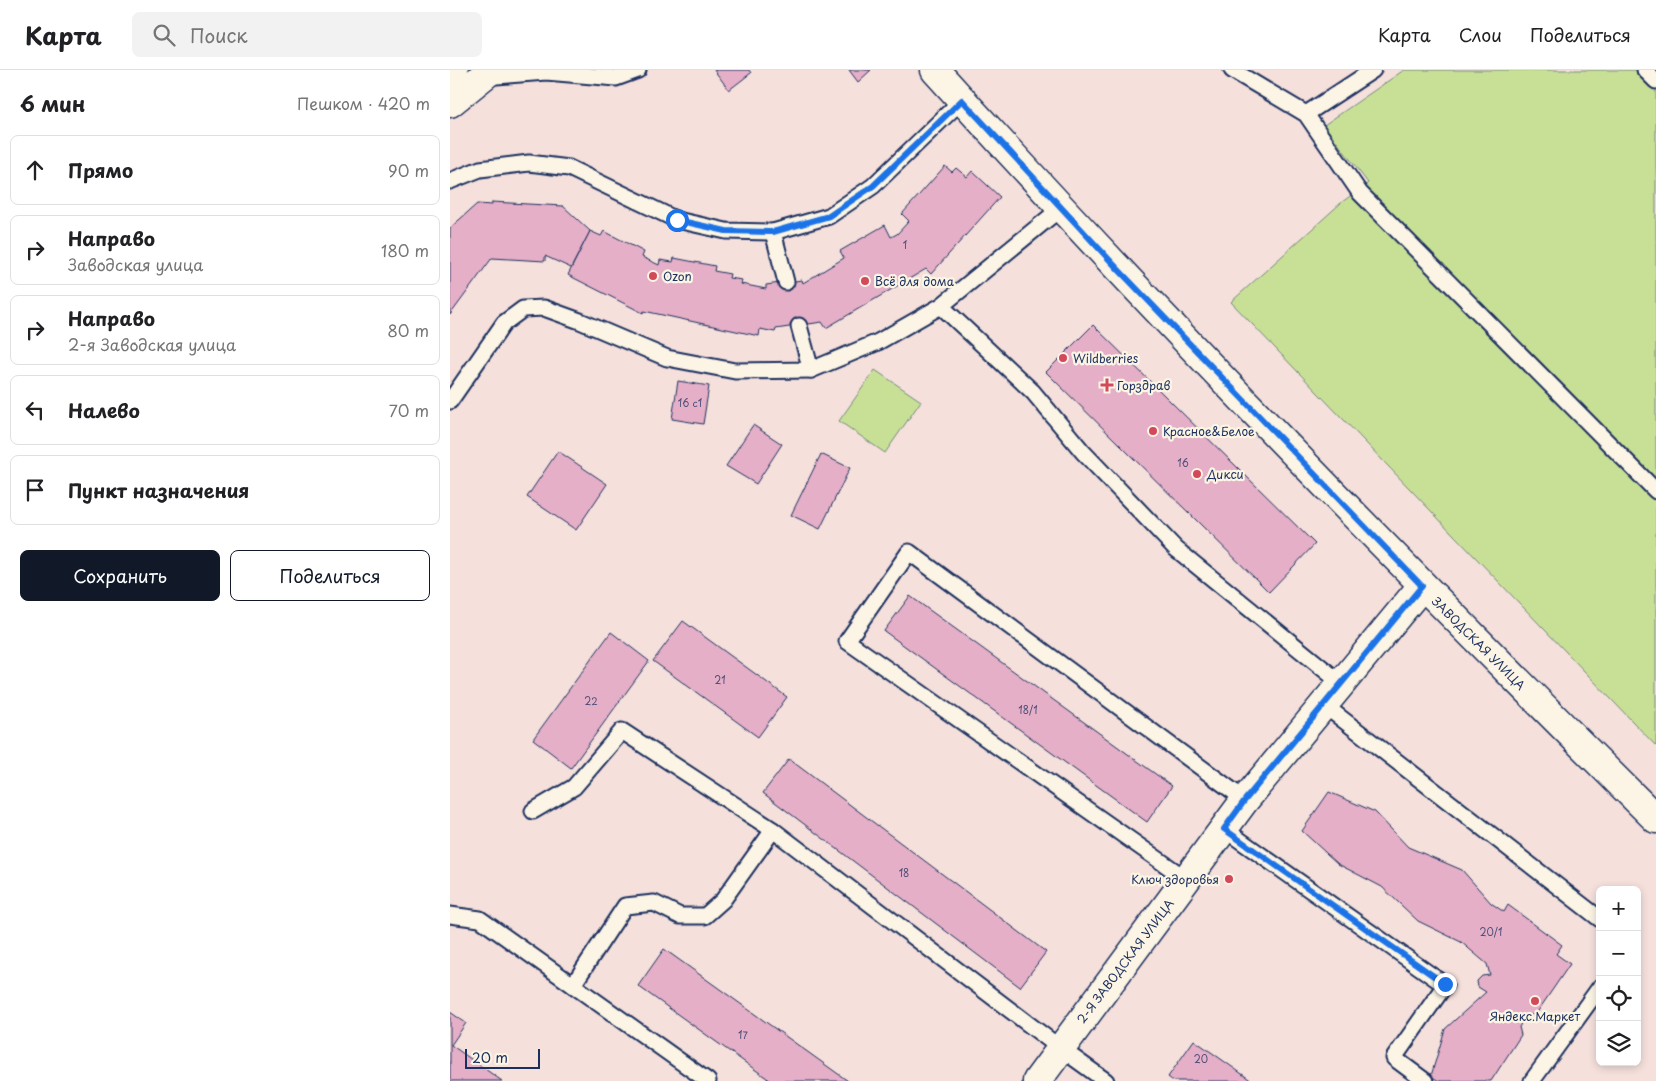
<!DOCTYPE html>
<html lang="ru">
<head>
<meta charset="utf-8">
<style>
	:root { --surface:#fff; --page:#f2f2f2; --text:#202124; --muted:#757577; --line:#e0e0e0; --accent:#111827 }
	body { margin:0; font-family:"Playpen Sans",sans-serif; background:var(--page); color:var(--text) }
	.controls { position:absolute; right:15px; bottom:15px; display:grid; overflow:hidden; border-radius:8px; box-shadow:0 2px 8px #0003 }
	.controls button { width:45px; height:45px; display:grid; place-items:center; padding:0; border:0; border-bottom:1px solid var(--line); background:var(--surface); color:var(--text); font:25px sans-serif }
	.scale { position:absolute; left:15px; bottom:12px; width:75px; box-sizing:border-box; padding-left:5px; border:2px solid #1b2f5e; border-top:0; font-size:14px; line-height:18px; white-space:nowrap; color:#1b2f5e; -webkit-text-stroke:4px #fcf5e5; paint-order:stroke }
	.stop { position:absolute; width:15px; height:15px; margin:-11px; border:4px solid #1a73e8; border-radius:50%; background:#fff }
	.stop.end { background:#1a73e8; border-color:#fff; box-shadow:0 1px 5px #0008 }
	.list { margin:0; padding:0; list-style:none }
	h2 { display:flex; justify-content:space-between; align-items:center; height:65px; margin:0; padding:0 20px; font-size:21px }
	h2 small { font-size:16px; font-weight:400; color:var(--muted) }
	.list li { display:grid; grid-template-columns:32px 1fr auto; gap:15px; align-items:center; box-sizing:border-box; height:70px; margin:0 10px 10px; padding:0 10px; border:1px solid var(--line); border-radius:8px }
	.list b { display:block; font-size:19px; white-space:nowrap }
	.list p { margin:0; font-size:16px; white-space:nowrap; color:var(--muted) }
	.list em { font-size:16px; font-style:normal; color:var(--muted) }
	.actions { display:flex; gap:10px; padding:15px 20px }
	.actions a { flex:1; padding:11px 0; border:1px solid var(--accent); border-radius:8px; text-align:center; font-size:18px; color:var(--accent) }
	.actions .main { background:var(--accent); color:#fff }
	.icon { flex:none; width:28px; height:28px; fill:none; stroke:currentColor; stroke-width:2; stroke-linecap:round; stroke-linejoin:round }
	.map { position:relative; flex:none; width:1206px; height:1011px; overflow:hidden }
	header { display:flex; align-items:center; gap:30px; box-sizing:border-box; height:70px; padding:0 25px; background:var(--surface); border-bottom:1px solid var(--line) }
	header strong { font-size:24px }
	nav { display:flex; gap:28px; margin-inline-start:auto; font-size:18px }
	.search { width:350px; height:45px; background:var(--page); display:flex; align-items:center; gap:12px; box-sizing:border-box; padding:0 18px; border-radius:8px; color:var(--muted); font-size:19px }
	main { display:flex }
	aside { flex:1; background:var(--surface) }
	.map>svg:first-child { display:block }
</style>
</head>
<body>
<header>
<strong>Карта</strong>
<div class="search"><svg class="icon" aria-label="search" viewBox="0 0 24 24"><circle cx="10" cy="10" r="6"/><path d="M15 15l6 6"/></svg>Поиск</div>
<nav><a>Карта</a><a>Слои</a><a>Поделиться</a></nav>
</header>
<main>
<aside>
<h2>6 мин<small>Пешком · 420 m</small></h2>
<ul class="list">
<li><svg class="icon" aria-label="ahead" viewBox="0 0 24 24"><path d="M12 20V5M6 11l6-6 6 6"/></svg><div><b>Прямо</b></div><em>90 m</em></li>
<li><svg class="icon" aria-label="right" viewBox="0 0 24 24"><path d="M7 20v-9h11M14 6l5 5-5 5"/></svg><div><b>Направо</b><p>Заводская улица</p></div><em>180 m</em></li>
<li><svg class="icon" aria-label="right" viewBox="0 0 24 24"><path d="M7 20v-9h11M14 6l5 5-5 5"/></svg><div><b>Направо</b><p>2-я Заводская улица</p></div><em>80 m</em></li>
<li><svg class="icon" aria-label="left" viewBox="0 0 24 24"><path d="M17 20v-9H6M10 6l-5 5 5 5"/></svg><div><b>Налево</b></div><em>70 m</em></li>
<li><svg class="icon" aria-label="arrive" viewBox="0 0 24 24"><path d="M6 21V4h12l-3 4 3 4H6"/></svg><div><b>Пункт назначения</b></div></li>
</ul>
<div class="actions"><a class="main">Сохранить</a><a>Поделиться</a></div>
</aside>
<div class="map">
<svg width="1206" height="1011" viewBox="0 0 1206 1011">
	<rect width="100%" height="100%" fill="#f5e0dc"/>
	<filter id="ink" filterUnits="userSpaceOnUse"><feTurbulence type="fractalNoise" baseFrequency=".02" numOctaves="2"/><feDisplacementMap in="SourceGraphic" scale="10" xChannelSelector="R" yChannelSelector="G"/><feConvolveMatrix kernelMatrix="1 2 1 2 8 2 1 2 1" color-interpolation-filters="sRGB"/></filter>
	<g filter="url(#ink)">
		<g fill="#c8e096" stroke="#72887a">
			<path d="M 954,0 L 1206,0 L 1206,676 L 781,232 L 892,132 L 918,113 L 874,55 Z"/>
			<path d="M 425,300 L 471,331 L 435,383 L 389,351 Z"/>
		</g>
		<g fill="#e5afc7" stroke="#1b2f5e">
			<path d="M 264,0 L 299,0 L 301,3 L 279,20 Z"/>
			<path d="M 399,0 L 421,0 L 408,12 Z"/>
			<path d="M 495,96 L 502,102 L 506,98 L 517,107 L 522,101 L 550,127 L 481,204 L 476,199 L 376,258 L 372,252 L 326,259 L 325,262 L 310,259 L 309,266 L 194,241 L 193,243 L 118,205 L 140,161 L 151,166 L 154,161 L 194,182 L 192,187 L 209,195 L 210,190 L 223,192 L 224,188 L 265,196 L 264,201 L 280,204 L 279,208 L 292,210 L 291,214 L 316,219 L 316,215 L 352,210 L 353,213 L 394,188 L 390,181 L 435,155 L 441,167 L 447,164 L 459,151 L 452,144 Z"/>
			<path d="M 42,132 L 113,136 L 140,161 L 121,198 L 95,186 L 95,191 L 42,188 L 0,245 L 0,158 L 27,134 L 42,135 Z"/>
			<path d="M 643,255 L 865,474 L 819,522 L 596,302 Z"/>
			<path d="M 228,311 L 259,316 L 253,354 L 222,349 Z"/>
			<path d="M 303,355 L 332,374 L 306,414 L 276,396 Z"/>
			<path d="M 108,381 L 157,414 L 126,460 L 77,427 Z"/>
			<path d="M 371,384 L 400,398 L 370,459 L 341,445 Z"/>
			<path d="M 460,526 L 722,716 L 697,752 L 434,561 Z"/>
			<path d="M 233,551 L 337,627 L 308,667 L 203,591 Z"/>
			<path d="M 161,562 L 199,591 L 121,698 L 83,669 Z"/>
			<path d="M 339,689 L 596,882 L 570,917 L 313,723 Z"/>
			<path d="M 879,722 L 925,742 L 958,777 L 1012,800 L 1041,833 L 1054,842 L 1058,835 L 1112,875 L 1106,884 L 1120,894 L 1086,944 L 1076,946 L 1069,957 L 1071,965 L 1041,1011 L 989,1011 L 981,1006 L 995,959 L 1036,922 L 1028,917 L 1027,911 L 1032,906 L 1040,905 L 1037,894 L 1011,872 L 968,851 L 932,817 L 888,794 L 852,761 Z"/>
			<path d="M 214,879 L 398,1011 L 321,1011 L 188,916 Z"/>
			<path d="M 0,942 L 16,953 L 1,975 L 52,1011 L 0,1011 Z"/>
			<path d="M 744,970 L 802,1011 L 723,1011 L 718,1007 Z"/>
		</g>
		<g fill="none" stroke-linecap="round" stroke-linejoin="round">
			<defs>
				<g id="service">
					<path d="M 782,0 L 856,44 L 910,123 L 1206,421"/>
					<path d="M 1195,0 L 1206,11"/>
					<path d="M 34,7 L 96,2 L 166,8 L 188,0"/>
					<path d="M 856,44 L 923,0"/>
					<path d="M 0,111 L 30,99 L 79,93 L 119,98 L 227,150 L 276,161 L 323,162 L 379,146 L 423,116 L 512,30"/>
					<path d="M 323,162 L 336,212"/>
					<path d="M 491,236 L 583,322 L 633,382 L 726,479 L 892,614"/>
					<path d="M 349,256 L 361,300"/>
					<path d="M 0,331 L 54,253 L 73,239 L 94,238 L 130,251 L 217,288 L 285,301 L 361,300 L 428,272 L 491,236 L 611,138"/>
					<path d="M 874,635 L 1150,849"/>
					<path d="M 83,741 L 124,717 L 172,661 L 323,760 L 610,978 L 656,1011"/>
					<path d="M 774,759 L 995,915 L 944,988 L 975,1011"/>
					<path d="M 736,809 L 397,571 L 459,482 L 795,730"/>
					<path d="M 0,845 L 30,849 L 258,1011"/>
					<path d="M 123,915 L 175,836 L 204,833 L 230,846 L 255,846 L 273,830 L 323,760"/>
					<path d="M 1082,1011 L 1150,917"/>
				</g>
				<g id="minor">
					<path d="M 485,0 C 717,257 960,505 1206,749"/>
					<path d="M 587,1011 L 795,730 L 972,516"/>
				</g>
				<g id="primary">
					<path d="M 0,4 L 4,0"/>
					<path d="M 0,33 L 41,0"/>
				</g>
			</defs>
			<use href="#service" stroke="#1b2f5e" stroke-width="19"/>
			<use href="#minor" stroke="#1b2f5e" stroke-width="31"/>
			<use href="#primary" stroke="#1b2f5e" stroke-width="31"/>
			<use href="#service" stroke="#fcf5e5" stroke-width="15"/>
			<use href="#minor" stroke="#fcf5e5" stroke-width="28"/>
			<use href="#primary" stroke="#fcf5e5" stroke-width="28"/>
		</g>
	</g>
	<g fill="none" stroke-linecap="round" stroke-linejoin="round" filter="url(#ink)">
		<path stroke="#1a73e8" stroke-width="6" d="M 227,150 L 276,161 L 323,162 L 379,146 L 423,116 L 512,30 L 667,198 L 972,516 L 795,730 L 774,759 L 995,914"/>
	</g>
	<g fill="#d1495b" stroke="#fcf5e5" stroke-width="2">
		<circle cx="203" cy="206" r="5"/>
		<circle cx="415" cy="211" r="5"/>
		<circle cx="613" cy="288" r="5"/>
		<path d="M654.5 307.5h5v5h5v5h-5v5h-5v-5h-5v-5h5z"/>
		<circle cx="703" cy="361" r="5"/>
		<circle cx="747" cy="404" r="5"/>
		<circle cx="779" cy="809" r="5"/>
		<circle cx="1085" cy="931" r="5"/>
	</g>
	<g text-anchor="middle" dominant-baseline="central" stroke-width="4.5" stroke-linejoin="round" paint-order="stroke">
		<g font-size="10" fill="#4e4f78">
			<text x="455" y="174">1</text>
			<text x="240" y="332">16 с1</text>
			<text x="733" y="392">16</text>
			<text x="270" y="609">21</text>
			<text x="141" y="630">22</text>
			<text x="578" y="639">18/1</text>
			<text x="454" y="802">18</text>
			<text x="1041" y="861">20/1</text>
			<text x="293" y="964">17</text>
			<text x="751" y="988">20</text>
		</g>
		<g font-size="12" fill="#1b2f5e" stroke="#fcf5e5" text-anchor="start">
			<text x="213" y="206">Ozon</text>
			<text x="425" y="211">Всё для дома</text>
			<text x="623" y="288">Wildberries</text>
			<text x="667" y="315">Горздрав</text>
			<text x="713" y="361">Красное&amp;Белое</text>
			<text x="757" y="404">Дикси</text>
			<text x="769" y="809" text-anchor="end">Ключ здоровья</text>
			<text x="1085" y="946" text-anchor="middle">Яндекс.Маркет</text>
		</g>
		<g font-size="12" fill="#1b2f5e" stroke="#fcf5e5">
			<text transform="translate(1029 573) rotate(45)">ЗАВОДСКАЯ УЛИЦА</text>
			<text transform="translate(675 891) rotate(-53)">2-Я ЗАВОДСКАЯ УЛИЦА</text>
		</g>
	</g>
</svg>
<div class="controls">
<button>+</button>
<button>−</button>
<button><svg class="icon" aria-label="locate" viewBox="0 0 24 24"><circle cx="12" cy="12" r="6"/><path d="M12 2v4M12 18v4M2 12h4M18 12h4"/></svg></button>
<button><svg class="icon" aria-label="layers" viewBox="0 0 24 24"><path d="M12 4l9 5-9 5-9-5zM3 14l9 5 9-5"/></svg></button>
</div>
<div class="scale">20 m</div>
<div class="stop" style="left:227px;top:150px"></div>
<div class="stop end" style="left:995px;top:914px"></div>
</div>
</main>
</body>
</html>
